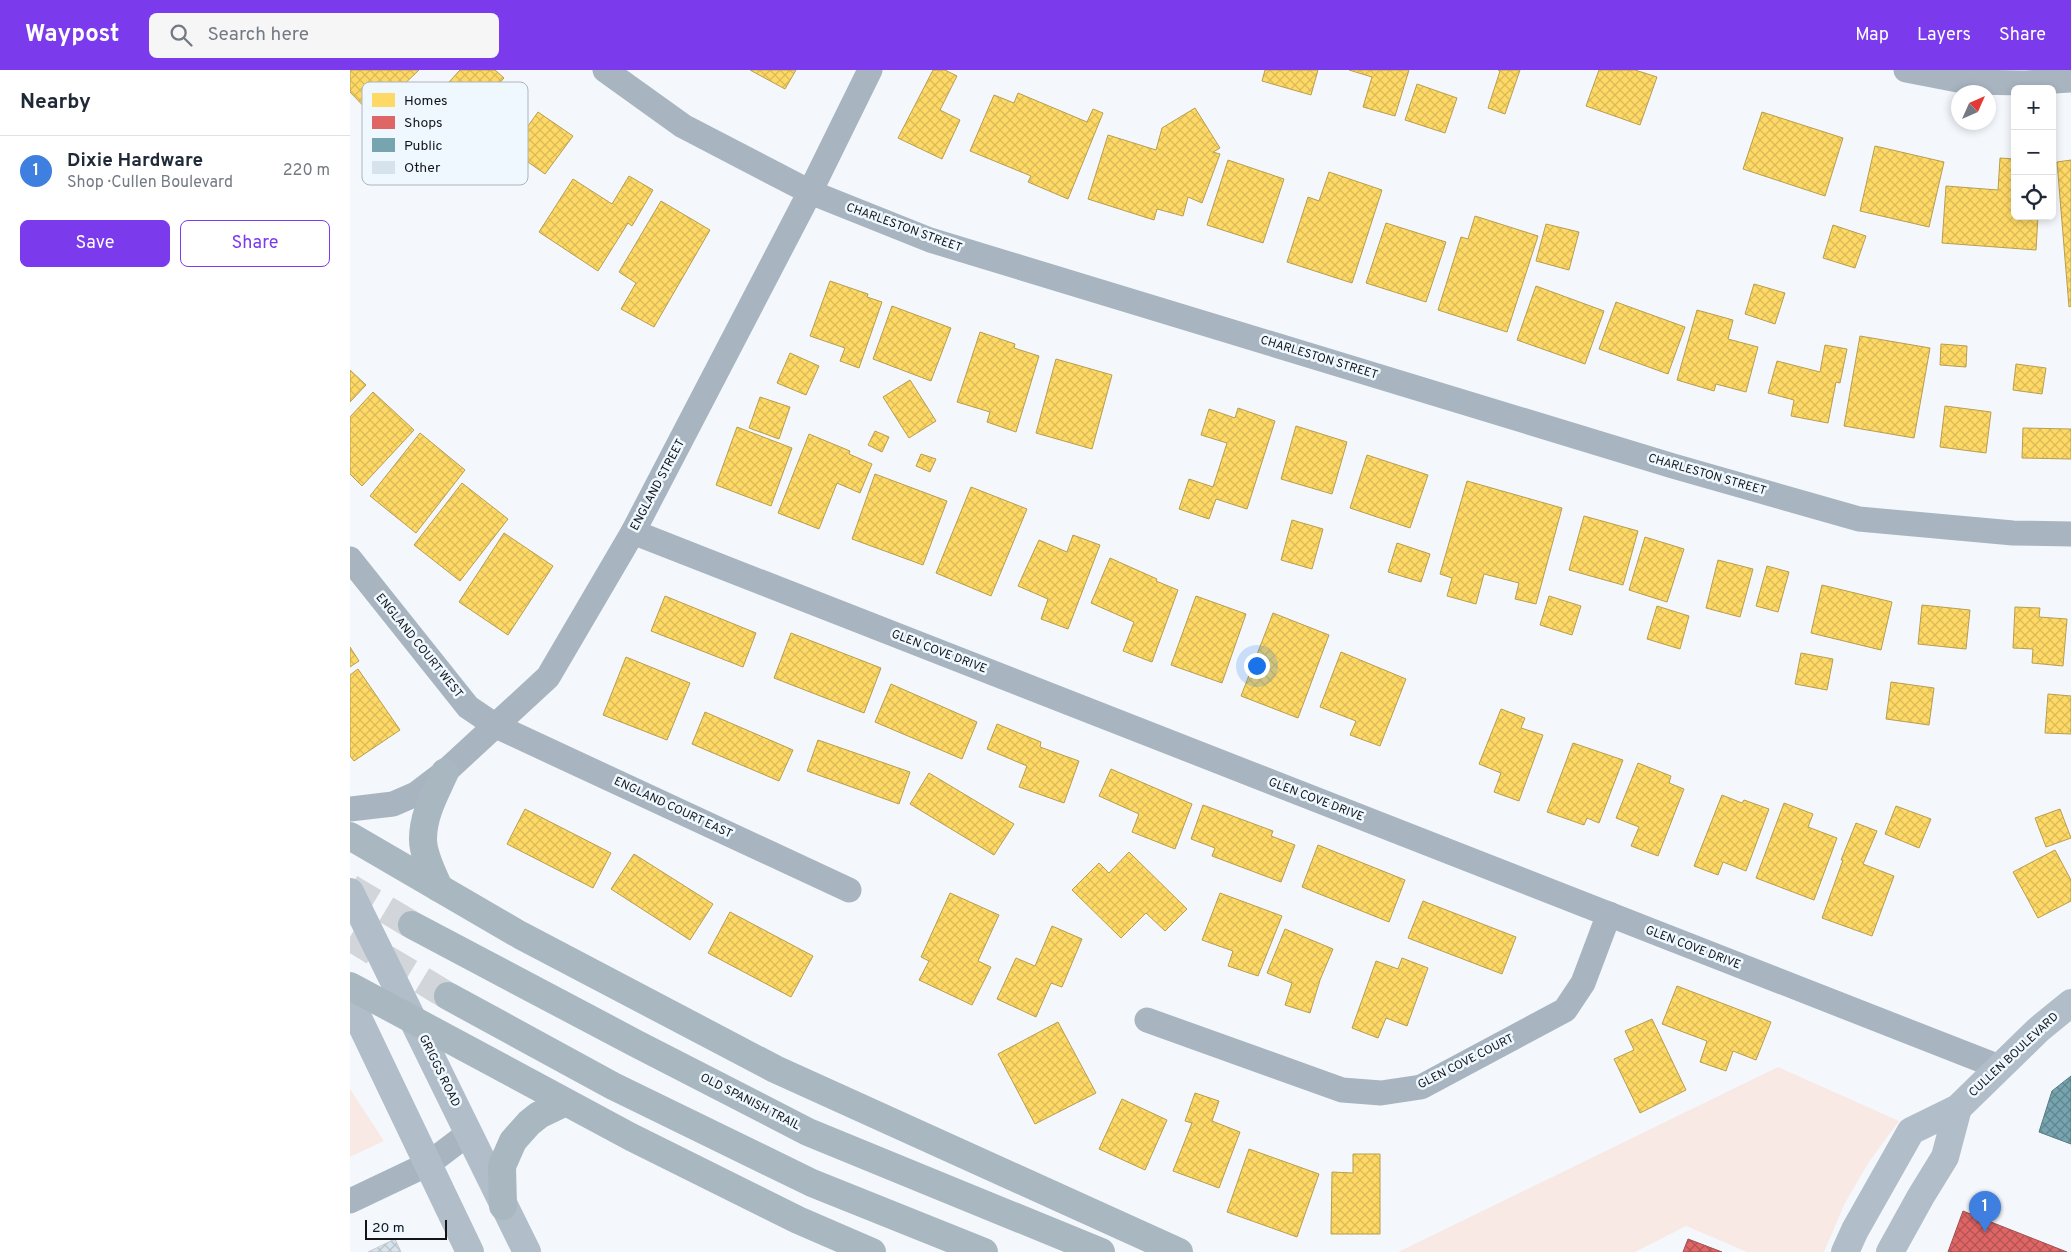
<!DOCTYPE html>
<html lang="en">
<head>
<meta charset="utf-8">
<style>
	:root { --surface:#fff; --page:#f6f6f7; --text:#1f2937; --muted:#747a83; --line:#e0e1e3; --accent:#7c3aed }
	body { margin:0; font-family:Overpass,sans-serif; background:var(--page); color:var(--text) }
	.controls { position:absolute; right:15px; top:15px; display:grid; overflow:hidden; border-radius:8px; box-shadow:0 2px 8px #0003 }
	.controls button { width:45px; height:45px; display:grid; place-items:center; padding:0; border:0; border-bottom:1px solid var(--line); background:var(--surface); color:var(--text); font:25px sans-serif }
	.compass { position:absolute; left:1601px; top:15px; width:45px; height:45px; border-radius:50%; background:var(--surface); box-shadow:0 2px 8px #0003; rotate:45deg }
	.scale { position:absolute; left:15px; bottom:12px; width:82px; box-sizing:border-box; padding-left:5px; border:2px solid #12161a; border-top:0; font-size:14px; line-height:18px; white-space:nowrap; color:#12161a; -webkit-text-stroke:4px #f0f8ff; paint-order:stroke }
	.you { position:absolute; left:906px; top:595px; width:18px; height:18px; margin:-12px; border:4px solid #fff; border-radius:50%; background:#1a73e8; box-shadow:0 0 0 8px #1a73e833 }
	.badge { display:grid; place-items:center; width:32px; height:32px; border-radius:50%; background:var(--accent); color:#fff; font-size:16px; font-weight:700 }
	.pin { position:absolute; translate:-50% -41px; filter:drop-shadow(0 1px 2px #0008) }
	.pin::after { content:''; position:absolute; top:26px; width:18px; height:15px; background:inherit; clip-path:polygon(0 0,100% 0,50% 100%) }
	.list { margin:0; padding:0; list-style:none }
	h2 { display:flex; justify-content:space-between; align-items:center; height:65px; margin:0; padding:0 20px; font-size:21px }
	h2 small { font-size:16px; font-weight:400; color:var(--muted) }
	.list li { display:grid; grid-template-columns:32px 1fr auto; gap:15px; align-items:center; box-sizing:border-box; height:70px; padding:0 20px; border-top:1px solid var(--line) }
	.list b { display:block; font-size:19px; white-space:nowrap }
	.list p { margin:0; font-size:16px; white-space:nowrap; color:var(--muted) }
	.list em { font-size:16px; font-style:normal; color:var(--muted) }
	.actions { display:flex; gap:10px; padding:15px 20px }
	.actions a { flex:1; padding:11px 0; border:1px solid var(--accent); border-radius:8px; text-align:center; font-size:18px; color:var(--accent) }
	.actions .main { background:var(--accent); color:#fff }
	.icon { flex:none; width:28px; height:28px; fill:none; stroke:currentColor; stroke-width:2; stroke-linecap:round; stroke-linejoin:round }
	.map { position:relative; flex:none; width:1721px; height:1182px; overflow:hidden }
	header { display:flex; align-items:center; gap:30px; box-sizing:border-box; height:70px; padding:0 25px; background:var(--accent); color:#fff }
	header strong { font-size:24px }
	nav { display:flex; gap:28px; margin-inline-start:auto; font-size:18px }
	.search { width:350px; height:45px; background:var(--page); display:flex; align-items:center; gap:12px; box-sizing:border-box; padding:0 18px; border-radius:8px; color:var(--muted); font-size:19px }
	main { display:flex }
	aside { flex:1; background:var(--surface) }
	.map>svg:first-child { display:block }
</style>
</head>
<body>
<header>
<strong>Waypost</strong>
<div class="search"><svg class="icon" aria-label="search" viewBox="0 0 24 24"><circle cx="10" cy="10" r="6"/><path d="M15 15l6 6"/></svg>Search here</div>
<nav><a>Map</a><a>Layers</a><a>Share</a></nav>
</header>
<main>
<aside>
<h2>Nearby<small></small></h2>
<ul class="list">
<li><span class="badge" style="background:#3f7fe0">1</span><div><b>Dixie Hardware</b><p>Shop · Cullen Boulevard</p></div><em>220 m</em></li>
</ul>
<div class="actions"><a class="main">Save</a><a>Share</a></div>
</aside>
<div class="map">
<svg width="1721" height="1182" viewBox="0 0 1721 1182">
	<defs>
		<pattern id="homes-cross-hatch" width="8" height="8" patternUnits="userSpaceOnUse" patternTransform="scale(1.25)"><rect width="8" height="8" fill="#ffd966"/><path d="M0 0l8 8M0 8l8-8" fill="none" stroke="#daba58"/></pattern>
		<pattern id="shops-cross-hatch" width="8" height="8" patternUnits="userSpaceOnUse" patternTransform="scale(1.25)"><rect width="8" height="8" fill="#e06666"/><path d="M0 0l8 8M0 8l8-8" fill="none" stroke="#b45353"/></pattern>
		<pattern id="public-cross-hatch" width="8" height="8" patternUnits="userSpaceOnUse" patternTransform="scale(1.25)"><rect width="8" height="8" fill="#76a5af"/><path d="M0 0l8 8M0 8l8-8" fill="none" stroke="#5f858e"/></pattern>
		<pattern id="building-cross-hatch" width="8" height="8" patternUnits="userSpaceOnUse" patternTransform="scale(1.25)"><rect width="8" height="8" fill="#d7e3ec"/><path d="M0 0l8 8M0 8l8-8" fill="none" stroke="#b8c2ca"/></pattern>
	</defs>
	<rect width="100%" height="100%" fill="#f4f8fc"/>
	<g fill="#f9e9e4">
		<path d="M 1428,997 L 1549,1051 L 1519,1092 L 1495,1133 L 1474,1182 L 1397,1182 L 1336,1156 L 1285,1182 L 1048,1182 Z"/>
		<path d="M 0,1019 L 34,1071 L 0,1087 Z"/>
	</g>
	<g fill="url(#homes-cross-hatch)" stroke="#b89e4f">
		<path d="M 0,0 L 69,0 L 22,45 L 0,22 Z"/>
		<path d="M 110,0 L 145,0 L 154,8 L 116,50 L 88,24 Z"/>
		<path d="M 400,0 L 446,0 L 435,19 Z"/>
		<path d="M 583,0 L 595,0 L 607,6 L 590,40 L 610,50 L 592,89 L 548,68 Z"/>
		<path d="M 915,0 L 968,0 L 961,25 L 912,11 Z"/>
		<path d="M 999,0 L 1059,0 L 1045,46 L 1013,37 L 1022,7 Z"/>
		<path d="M 1148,0 L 1170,0 L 1155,44 L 1138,38 L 1150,1 Z"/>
		<path d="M 1249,0 L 1285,0 L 1307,7 L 1290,55 L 1236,36 Z"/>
		<path d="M 1067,14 L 1107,28 L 1095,63 L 1055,50 Z"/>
		<path d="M 668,23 L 737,52 L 743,39 L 753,43 L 718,129 L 678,112 L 681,106 L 620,81 L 644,25 L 664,33 Z"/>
		<path d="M 845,38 L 870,78 L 863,82 L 870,84 L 852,133 L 838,127 L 833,146 L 807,139 L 804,150 L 738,129 L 758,65 L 806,80 L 812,58 Z"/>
		<path d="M 188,42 L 223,66 L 195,104 L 161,80 Z"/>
		<path d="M 1412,42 L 1493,68 L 1475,126 L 1393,99 Z"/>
		<path d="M 1525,76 L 1594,92 L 1579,157 L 1510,141 Z"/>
		<path d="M 1650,88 L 1665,89 L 1665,146 L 1688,146 L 1686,180 L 1592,173 L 1596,116 L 1648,120 Z"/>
		<path d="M 878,90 L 934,109 L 913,173 L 857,155 Z"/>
		<path d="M 1721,90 L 1721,236 L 1719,237 L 1707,92 Z"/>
		<path d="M 979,102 L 1032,120 L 1002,213 L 937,192 L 958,127 L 969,131 Z"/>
		<path d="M 279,106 L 303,120 L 282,156 L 278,153 L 248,201 L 189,162 L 223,109 L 262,134 Z"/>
		<path d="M 311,131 L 360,160 L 304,257 L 271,239 L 286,213 L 269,202 Z"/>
		<path d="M 1125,146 L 1188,166 L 1157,262 L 1088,240 L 1111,167 L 1118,169 Z"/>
		<path d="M 1036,153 L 1096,172 L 1076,232 L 1016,213 Z"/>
		<path d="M 1196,154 L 1229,162 L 1219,200 L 1186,191 Z"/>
		<path d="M 1483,155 L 1516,166 L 1505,198 L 1473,188 Z"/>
		<path d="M 480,211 L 518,224 L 517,227 L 532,232 L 509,298 L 490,291 L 495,278 L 460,266 Z"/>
		<path d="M 1404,214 L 1435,223 L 1425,254 L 1395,244 Z"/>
		<path d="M 1186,216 L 1254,241 L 1235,294 L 1167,270 Z"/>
		<path d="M 1266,232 L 1335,257 L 1318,304 L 1249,279 Z"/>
		<path d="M 542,236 L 601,258 L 581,311 L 523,289 Z"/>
		<path d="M 1347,240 L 1383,250 L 1378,269 L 1408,277 L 1396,322 L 1366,314 L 1364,321 L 1327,310 Z"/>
		<path d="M 630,262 L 665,274 L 664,278 L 689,286 L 666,362 L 637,352 L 640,342 L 607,332 Z"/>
		<path d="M 1510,266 L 1580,278 L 1564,368 L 1494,356 Z"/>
		<path d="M 1591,274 L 1617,276 L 1616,297 L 1590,295 Z"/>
		<path d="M 1475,275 L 1497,279 L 1490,313 L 1486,312 L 1478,353 L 1441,346 L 1444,330 L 1418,323 L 1427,291 L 1470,302 Z"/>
		<path d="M 440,283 L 469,296 L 456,325 L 427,313 Z"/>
		<path d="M 706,289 L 762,305 L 742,379 L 686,363 Z"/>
		<path d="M 1666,294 L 1696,298 L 1692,324 L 1663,320 Z"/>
		<path d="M 0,300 L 16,315 L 0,332 Z"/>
		<path d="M 560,310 L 586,351 L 559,368 L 533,327 Z"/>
		<path d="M 23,322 L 64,360 L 12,416 L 0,404 L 0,347 Z"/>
		<path d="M 410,327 L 440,337 L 429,369 L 399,358 Z"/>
		<path d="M 1595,336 L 1641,342 L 1636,383 L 1590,377 Z"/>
		<path d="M 888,338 L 925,351 L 897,439 L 866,429 L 859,449 L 829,439 L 839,409 L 863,417 L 877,373 L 851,365 L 859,339 L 885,348 Z"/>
		<path d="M 946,356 L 997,372 L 982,424 L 931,409 Z"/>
		<path d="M 387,357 L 442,378 L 421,436 L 366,415 Z"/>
		<path d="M 1673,358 L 1721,359 L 1721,389 L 1672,388 Z"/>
		<path d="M 525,361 L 539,367 L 532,382 L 518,375 Z"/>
		<path d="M 70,363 L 115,400 L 66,463 L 20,426 Z"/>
		<path d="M 459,364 L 500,381 L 499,384 L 522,394 L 510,423 L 487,413 L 469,459 L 428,443 Z"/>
		<path d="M 571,384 L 586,389 L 580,402 L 566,396 Z"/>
		<path d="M 1017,385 L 1078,405 L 1060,458 L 1000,438 Z"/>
		<path d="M 525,404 L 597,431 L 573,495 L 502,469 Z"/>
		<path d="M 1117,411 L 1212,438 L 1186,534 L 1165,529 L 1169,513 L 1134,504 L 1126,534 L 1097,526 L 1102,508 L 1090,504 Z"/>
		<path d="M 112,413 L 158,449 L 110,511 L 64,475 Z"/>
		<path d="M 621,417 L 677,439 L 641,526 L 586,503 Z"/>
		<path d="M 1234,446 L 1288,461 L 1273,515 L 1219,500 Z"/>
		<path d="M 942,450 L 973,459 L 962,499 L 931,490 Z"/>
		<path d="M 154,463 L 203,496 L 158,565 L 109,532 Z"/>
		<path d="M 723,465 L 750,475 L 718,559 L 691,549 L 698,529 L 668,516 L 689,470 L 717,482 Z"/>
		<path d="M 1295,467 L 1334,479 L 1317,532 L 1279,520 Z"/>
		<path d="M 1047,473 L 1080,484 L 1071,512 L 1038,502 Z"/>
		<path d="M 760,488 L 807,509 L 806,511 L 828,520 L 802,592 L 773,581 L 784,552 L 741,533 Z"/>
		<path d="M 1368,490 L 1403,499 L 1390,547 L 1356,538 Z"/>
		<path d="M 1417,496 L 1439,502 L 1428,542 L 1406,536 Z"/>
		<path d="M 1472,515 L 1542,532 L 1531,580 L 1461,563 Z"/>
		<path d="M 315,526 L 406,563 L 393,597 L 301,561 Z"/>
		<path d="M 846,526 L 896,544 L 872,613 L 821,595 Z"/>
		<path d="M 1199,526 L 1231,536 L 1222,565 L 1190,555 Z"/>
		<path d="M 1572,535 L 1620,540 L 1616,579 L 1568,574 Z"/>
		<path d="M 1307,536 L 1339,546 L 1330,579 L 1297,569 Z"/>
		<path d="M 1665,537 L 1690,538 L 1689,547 L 1717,549 L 1713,596 L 1682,593 L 1683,579 L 1663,578 Z"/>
		<path d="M 923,543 L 979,565 L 948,648 L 891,626 Z"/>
		<path d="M 441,563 L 531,598 L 514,643 L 424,608 Z"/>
		<path d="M 0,577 L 9,591 L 0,597 Z"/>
		<path d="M 991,582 L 1056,609 L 1030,676 L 1000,665 L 1006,651 L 970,637 Z"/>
		<path d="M 1451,583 L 1483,589 L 1477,620 L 1445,614 Z"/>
		<path d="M 276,587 L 340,613 L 317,670 L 253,645 Z"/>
		<path d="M 8,599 L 50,660 L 4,691 L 0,686 L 0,605 Z"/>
		<path d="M 1541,612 L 1584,618 L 1579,655 L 1536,649 Z"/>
		<path d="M 541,614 L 627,652 L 612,689 L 525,652 Z"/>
		<path d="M 1698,624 L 1721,626 L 1721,664 L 1695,663 Z"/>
		<path d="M 1151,639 L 1175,648 L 1171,658 L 1193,665 L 1169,731 L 1144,722 L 1151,703 L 1129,694 Z"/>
		<path d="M 355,642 L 443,680 L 429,711 L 342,674 Z"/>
		<path d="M 647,654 L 691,672 L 690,677 L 729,691 L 714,733 L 669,717 L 677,696 L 637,679 Z"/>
		<path d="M 468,670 L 560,702 L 549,734 L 457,701 Z"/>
		<path d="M 1223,673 L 1273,690 L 1249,753 L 1237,748 L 1234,755 L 1197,742 Z"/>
		<path d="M 1288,693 L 1321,706 L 1319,713 L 1334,719 L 1308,786 L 1281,776 L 1289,757 L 1266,748 Z"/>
		<path d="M 761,699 L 842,734 L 825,779 L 782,762 L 789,744 L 749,726 Z"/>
		<path d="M 579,703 L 664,754 L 644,785 L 560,734 Z"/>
		<path d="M 1372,725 L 1392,733 L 1394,730 L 1419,739 L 1396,801 L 1373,792 L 1368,805 L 1344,796 Z"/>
		<path d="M 1434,733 L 1463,744 L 1458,757 L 1487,768 L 1464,830 L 1406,808 Z"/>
		<path d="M 853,735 L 923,761 L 921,766 L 945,775 L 931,812 L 862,786 L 865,778 L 841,769 Z"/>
		<path d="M 1546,736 L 1581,749 L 1569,778 L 1535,764 Z"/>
		<path d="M 175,739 L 261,783 L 243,818 L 157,774 Z"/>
		<path d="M 1710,739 L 1721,768 L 1696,777 L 1685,748 Z"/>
		<path d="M 1506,753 L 1527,761 L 1513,794 L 1544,806 L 1522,866 L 1472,848 L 1493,790 L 1491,790 Z"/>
		<path d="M 968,775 L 1055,810 L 1039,852 L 952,817 Z"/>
		<path d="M 1705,780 L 1721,810 L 1721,831 L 1688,848 L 1663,802 Z"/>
		<path d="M 779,782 L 837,839 L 815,861 L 796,843 L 771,868 L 722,820 L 749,793 L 759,803 Z"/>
		<path d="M 284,784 L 363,834 L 340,870 L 261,819 Z"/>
		<path d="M 600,823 L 649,845 L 628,891 L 641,897 L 622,935 L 569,910 L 579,891 L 571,887 Z"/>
		<path d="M 870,823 L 932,846 L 908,906 L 878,896 L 883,881 L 852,870 Z"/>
		<path d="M 1073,831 L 1166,867 L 1152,904 L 1058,868 Z"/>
		<path d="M 380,842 L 463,886 L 441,927 L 358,883 Z"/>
		<path d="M 702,856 L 732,869 L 712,917 L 701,913 L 686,947 L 647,929 L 666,888 L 685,896 Z"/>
		<path d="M 935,859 L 983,879 L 970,910 L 960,943 L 935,935 L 942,913 L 917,903 Z"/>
		<path d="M 1052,888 L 1078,898 L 1057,956 L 1036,948 L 1028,968 L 1002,958 L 1026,891 L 1048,899 Z"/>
		<path d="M 1327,916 L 1421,952 L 1406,990 L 1383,981 L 1376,1001 L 1350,992 L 1357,971 L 1312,954 Z"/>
		<path d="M 1302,949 L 1336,1020 L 1290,1043 L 1264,989 L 1284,980 L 1275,961 Z"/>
		<path d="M 708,952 L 746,1023 L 685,1054 L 648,984 Z"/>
		<path d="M 845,1023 L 869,1031 L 862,1051 L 890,1062 L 869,1118 L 823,1101 L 842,1053 L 835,1051 Z"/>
		<path d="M 772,1029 L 817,1050 L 795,1100 L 749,1079 Z"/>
		<path d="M 899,1079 L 969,1104 L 947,1167 L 877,1142 Z"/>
		<path d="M 1003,1084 L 1030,1084 L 1030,1164 L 981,1164 L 982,1102 L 1003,1103 Z"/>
	</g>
	<g fill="url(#shops-cross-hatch)" stroke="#a24e4f">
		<path d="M 1613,1141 L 1717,1182 L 1598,1182 Z"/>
		<path d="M 1338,1169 L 1372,1182 L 1333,1182 Z"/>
	</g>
	<path fill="url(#public-cross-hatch)" stroke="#587a82" d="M 1721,1006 L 1721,1074 L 1689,1062 L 1702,1021 Z"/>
	<path fill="url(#building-cross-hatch)" stroke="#c7ccd0" d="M 45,1169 L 51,1182 L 18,1182 Z"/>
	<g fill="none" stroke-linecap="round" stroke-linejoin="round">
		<g stroke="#d2d6da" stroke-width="28" stroke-dasharray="28 14" stroke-linecap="butt">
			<path d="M 0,818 L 62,855"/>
			<path d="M 0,867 L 98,926"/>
		</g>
		<g stroke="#a8b5c0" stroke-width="25">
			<path d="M 255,0 L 333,56 L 460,122 L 580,170 L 1323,396 L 1509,449 L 1663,463 L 1721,464"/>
			<path d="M 1556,0 L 1618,12 L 1675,13 L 1721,10"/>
			<path d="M 283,462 L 1649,997"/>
			<path d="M 0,489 L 118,637 L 146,656 L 499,820"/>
			<path d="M 0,739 L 43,734 L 66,724 L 95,702 L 198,607 L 283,462 L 460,122 L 520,0"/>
			<path d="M 797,950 L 992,1020 L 1031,1023 L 1071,1017 L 1215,940 L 1233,913 L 1259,844"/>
			<path d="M 0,1131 L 78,1094 L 119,1063"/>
		</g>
		<g stroke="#b1bdc8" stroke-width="28">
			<path d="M 0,822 L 177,1182"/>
			<path d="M 0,931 L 120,1182"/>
			<path d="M 1495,1182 L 1505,1160 L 1561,1061 L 1608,1038 L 1688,960 L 1721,933"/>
			<path d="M 1540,1182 L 1571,1126 L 1595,1087 L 1608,1038"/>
		</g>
		<g stroke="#a9b7c0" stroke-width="28">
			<path d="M 0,766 L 170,865 L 425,999 L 829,1182"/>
			<path d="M 89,818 C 83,803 73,786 73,769 C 73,745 85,724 95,702"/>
			<path d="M 62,855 L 285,973 L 458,1062 L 751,1182"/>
			<path d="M 0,916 L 281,1067 L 448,1150 L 522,1182"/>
			<path d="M 98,926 L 263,1016 L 462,1113 L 634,1182"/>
			<path d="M 153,1136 L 152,1096 L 163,1071 L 179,1053 L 189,1045 L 214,1033"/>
		</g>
	</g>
	<g text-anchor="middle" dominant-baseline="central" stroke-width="5" stroke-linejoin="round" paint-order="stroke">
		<g font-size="12" fill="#12161a" stroke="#f0f8ff">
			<text transform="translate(554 158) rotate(20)">CHARLESTON STREET</text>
			<text transform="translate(969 288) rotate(17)">CHARLESTON STREET</text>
			<text transform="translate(1357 405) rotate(16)">CHARLESTON STREET</text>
			<text transform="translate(308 415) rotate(-62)">ENGLAND STREET</text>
			<text transform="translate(69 576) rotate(51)">ENGLAND COURT WEST</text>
			<text transform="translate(589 582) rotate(21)">GLEN COVE DRIVE</text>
			<text transform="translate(966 730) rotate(21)">GLEN COVE DRIVE</text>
			<text transform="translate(323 738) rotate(25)">ENGLAND COURT EAST</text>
			<text transform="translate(1343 878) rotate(21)">GLEN COVE DRIVE</text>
			<text transform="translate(1664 985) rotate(-43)">CULLEN BOULEVARD</text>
			<text transform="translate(1116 992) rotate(-27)">GLEN COVE COURT</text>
			<text transform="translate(89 1001) rotate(64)">GRIGGS ROAD</text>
			<text transform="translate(400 1032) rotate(27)">OLD SPANISH TRAIL</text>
		</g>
	</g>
	<rect x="12" y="12" width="166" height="103" rx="8" fill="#f0f8ff" stroke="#adb4ba" stroke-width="1"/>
	<rect x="22" y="23" width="23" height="14" fill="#ffd966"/>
	<rect x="22" y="46" width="23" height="13" fill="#e06666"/>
	<rect x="22" y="68" width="23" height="14" fill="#76a5af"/>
	<rect x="22" y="91" width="23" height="13" fill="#d7e3ec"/>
	<g font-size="14" fill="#12161a">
		<text x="54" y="35">Homes</text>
		<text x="54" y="57">Shops</text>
		<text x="54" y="80">Public</text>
		<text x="54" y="102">Other</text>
	</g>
</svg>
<div class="controls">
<button>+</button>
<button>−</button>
<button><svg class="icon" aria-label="locate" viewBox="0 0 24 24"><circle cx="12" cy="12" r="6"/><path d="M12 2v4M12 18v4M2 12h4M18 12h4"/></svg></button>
</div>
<svg class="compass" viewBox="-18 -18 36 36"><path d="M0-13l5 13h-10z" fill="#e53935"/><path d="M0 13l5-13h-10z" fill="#747a83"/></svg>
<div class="scale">20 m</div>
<div class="you"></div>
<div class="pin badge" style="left:1635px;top:1162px;background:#3f7fe0">1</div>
</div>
</main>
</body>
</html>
